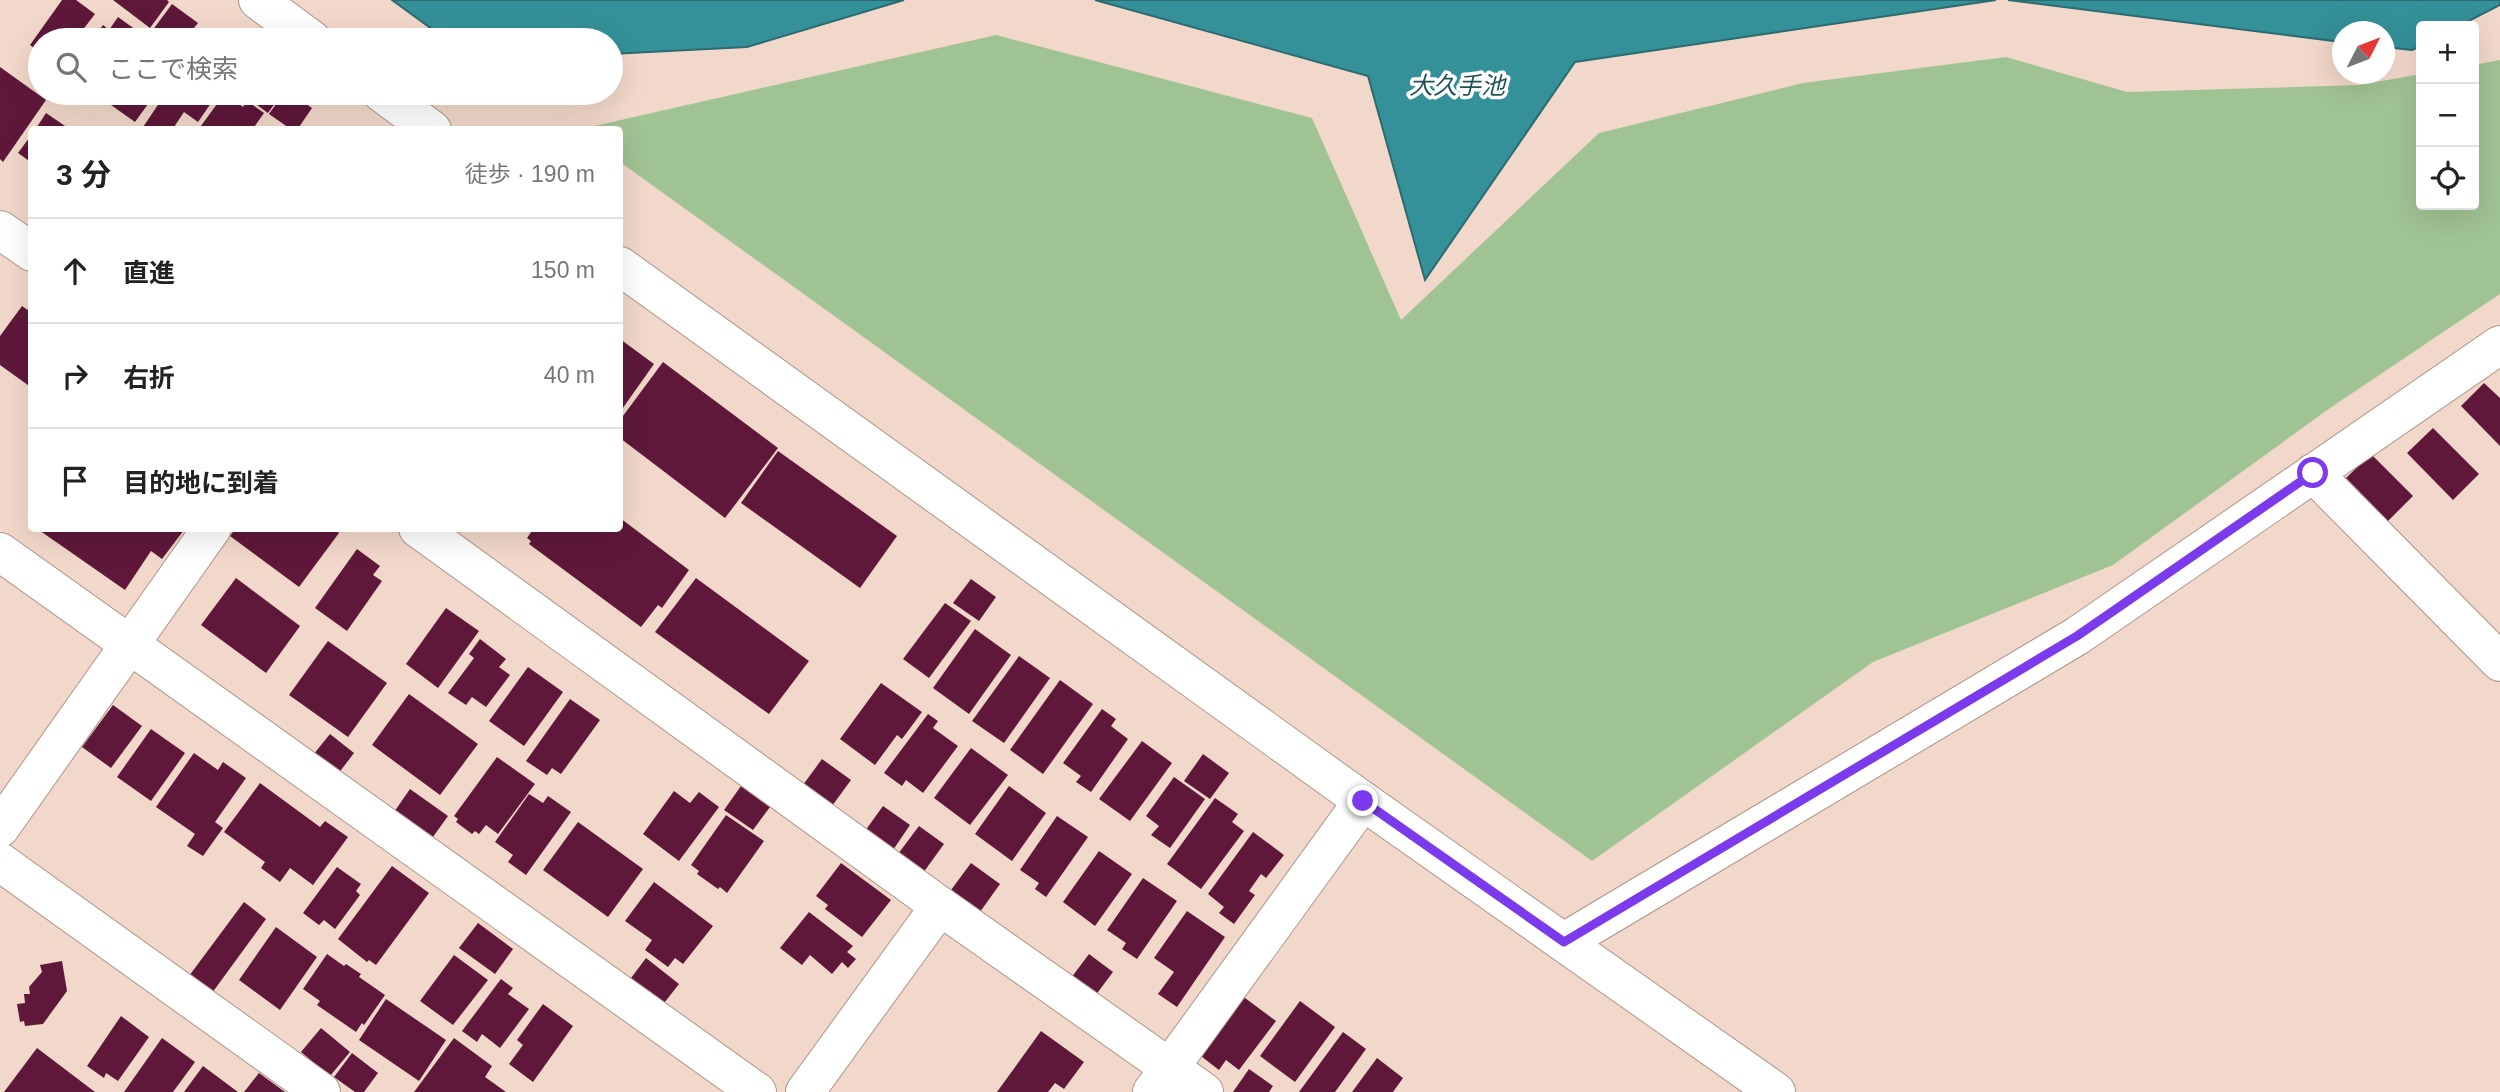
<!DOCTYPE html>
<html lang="ja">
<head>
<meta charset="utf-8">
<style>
	:root { --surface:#fff; --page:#f2f2f2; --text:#222; --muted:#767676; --line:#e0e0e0 }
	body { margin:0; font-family:Helvetica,"Noto Sans JP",sans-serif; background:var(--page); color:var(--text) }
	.controls { position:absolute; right:21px; top:21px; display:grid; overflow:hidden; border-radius:7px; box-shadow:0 7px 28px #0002 }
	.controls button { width:63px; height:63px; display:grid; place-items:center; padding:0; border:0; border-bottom:2px solid var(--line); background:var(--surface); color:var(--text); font:35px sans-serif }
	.compass { position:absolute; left:2332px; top:21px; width:63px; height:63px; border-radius:50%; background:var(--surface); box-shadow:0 7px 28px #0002; rotate:48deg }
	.stop { position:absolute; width:21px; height:21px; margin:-16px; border:5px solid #7c3aed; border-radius:50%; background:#fff }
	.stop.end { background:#7c3aed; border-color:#fff; box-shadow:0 2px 7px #0008 }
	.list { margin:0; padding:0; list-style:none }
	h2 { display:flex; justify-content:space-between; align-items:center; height:91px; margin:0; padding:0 28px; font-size:30px }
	h2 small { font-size:23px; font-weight:400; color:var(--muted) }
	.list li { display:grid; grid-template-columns:46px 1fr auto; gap:21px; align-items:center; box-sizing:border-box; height:105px; padding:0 28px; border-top:2px solid var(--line) }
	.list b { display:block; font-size:26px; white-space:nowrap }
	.list em { font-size:23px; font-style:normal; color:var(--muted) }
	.icon { flex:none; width:38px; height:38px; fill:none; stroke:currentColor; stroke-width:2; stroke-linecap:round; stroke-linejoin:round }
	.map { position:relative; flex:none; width:2500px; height:1092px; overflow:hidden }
	.search { position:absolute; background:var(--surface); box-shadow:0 7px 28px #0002; left:28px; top:28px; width:595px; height:77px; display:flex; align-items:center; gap:18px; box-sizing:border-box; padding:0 24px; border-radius:38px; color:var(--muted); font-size:26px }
	.panel { position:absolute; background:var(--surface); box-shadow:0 7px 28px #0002; left:28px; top:126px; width:595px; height:406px; border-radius:7px }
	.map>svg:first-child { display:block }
</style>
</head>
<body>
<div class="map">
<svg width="2500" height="1092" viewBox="0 0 2500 1092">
	<rect width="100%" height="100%" fill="#f2d8ca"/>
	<path fill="#a0c393" d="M 996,35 L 1312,118 L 1401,320 L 1599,133 L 1803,83 L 2006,57 L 2127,92 L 2359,85 L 2421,74 L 2421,205 L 2474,205 L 2474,65 L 2500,60 L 2500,294 L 2330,408 L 2113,565 L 1873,662 L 1592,861 L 620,162 L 620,130 L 581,129 Z"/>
	<g fill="#349199" stroke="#2c6b6f" stroke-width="2">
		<path d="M 392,0 L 904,0 L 747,47 L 611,54 L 611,40 L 447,40 Z"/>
		<path d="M 1095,0 L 1996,0 L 1575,62 L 1425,280 L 1368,76 Z"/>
		<path d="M 2008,0 L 2500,0 L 2500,5 L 2459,26 L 2421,26 L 2421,46 L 2412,50 L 2385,47 L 2384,32 L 2342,32 L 2342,42 Z"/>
	</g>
	<g fill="#5f183a">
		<path d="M 62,0 L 76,0 L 95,14 L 75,40 L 40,40 L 40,52 L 30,45 Z"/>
		<path d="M 113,0 L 167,0 L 169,2 L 150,28 Z"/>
		<path d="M 172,4 L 198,23 L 184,40 L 164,40 L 152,31 Z"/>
		<path d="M 118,17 L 143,35 L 139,40 L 92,40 L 103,25 L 109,30 Z"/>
		<path d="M 0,67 L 46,100 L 3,162 L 0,159 Z"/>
		<path d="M 110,93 L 156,93 L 135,122 L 104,100 Z"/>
		<path d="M 166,93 L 218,93 L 198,122 L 184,112 L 172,130 L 141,130 Z"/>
		<path d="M 225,93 L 243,107 L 247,101 L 264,113 L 252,130 L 198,130 Z"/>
		<path d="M 243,93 L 282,93 L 268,113 L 242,94 Z"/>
		<path d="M 284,93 L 290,93 L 312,108 L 297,130 L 292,130 L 269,114 Z"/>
		<path d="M 46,113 L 71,130 L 35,130 Z"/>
		<path d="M 32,134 L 32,163 L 18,153 Z"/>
		<path d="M 22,306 L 32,313 L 32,388 L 0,365 L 0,336 Z"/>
		<path d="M 620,339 L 654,364 L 620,412 Z"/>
		<path d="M 663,362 L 778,448 L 725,518 L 620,438 L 620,420 Z"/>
		<path d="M 2484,383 L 2500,398 L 2500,446 L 2461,406 Z"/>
		<path d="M 2433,428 L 2479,474 L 2453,500 L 2407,453 Z"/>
		<path d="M 778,451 L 897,536 L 860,588 L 741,503 Z"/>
		<path d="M 2371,454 L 2413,496 L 2388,521 L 2346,478 Z"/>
		<path d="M 620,518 L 689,570 L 662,608 L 658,605 L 641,627 L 529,544 L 531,541 L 527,538 L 534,528 L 620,528 Z"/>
		<path d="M 36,528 L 183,528 L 184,530 L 162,559 L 151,551 L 125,590 Z"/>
		<path d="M 236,528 L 334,528 L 339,533 L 299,587 L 230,536 Z"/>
		<path d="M 357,549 L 380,566 L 373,575 L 382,581 L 347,631 L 315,608 Z"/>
		<path d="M 236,578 L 300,626 L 266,673 L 201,625 Z"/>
		<path d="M 696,578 L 809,661 L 769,714 L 655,632 Z"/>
		<path d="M 971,579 L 996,597 L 979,621 L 953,603 Z"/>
		<path d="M 945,603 L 971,621 L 929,678 L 903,659 Z"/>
		<path d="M 446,608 L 479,631 L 438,688 L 406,664 Z"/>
		<path d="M 975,629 L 1011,655 L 969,714 L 933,688 Z"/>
		<path d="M 480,639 L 506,659 L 499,667 L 510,675 L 486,707 L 472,697 L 466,705 L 448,693 L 474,658 L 469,654 Z"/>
		<path d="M 328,641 L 387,683 L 348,737 L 289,695 Z"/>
		<path d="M 1019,656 L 1050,678 L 1004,743 L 972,721 Z"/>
		<path d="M 528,667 L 563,692 L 524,746 L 489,721 Z"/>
		<path d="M 1060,680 L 1093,704 L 1043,774 L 1010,750 Z"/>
		<path d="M 881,683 L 922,712 L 902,739 L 897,735 L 875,765 L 840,739 Z"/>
		<path d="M 409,694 L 478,744 L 440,795 L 372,745 Z"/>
		<path d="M 570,699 L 600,720 L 561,774 L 552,768 L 547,775 L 526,761 Z"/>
		<path d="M 113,705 L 142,726 L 111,768 L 82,747 Z"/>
		<path d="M 1102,709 L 1116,719 L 1111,726 L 1128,739 L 1091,792 L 1076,782 L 1081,776 L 1063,763 Z"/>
		<path d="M 928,714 L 938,721 L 933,728 L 958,746 L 923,793 L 906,780 L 902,786 L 884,773 Z"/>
		<path d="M 151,729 L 185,753 L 151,801 L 117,777 Z"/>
		<path d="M 330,734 L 354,753 L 338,774 L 313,755 Z"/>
		<path d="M 1142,741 L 1172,763 L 1130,821 L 1099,799 Z"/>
		<path d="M 971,748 L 1008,775 L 970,825 L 934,798 Z"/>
		<path d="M 194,753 L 218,770 L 223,762 L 246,778 L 215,822 L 223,828 L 203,856 L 187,846 L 195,834 L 156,807 Z"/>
		<path d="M 1203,754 L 1229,773 L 1210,799 L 1184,781 Z"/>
		<path d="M 497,757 L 535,784 L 498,834 L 486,825 L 479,834 L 475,831 L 472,834 L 456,822 L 458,819 L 454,816 Z"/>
		<path d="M 822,759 L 851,780 L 832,806 L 803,785 Z"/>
		<path d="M 1174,777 L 1205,799 L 1170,848 L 1151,835 L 1159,826 L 1146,816 Z"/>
		<path d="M 260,783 L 320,827 L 325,821 L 348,837 L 313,885 L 290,868 L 280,882 L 261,868 L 265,862 L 224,832 Z"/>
		<path d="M 741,786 L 770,807 L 753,830 L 724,810 Z"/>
		<path d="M 1009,786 L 1046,813 L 1012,861 L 975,834 Z"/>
		<path d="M 410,789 L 448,816 L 430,841 L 392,815 Z"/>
		<path d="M 674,791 L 690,803 L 699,792 L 719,807 L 679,861 L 643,834 Z"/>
		<path d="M 529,794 L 543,803 L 548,796 L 571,812 L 526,875 L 508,862 L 513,855 L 495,842 Z"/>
		<path d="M 1215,798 L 1238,814 L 1232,822 L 1244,831 L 1201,889 L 1167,864 Z"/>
		<path d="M 883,806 L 910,825 L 893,850 L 865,831 Z"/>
		<path d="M 726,815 L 764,841 L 727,893 L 720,887 L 718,889 L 697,874 L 699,871 L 691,865 Z"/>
		<path d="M 1057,816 L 1088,837 L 1046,897 L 1035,889 L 1039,883 L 1020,870 Z"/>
		<path d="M 578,822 L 643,869 L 608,917 L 543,870 Z"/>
		<path d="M 919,826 L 944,844 L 923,873 L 898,854 Z"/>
		<path d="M 1253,832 L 1284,855 L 1266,878 L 1261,874 L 1249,891 L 1255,895 L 1234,924 L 1219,913 L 1224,907 L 1208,894 Z"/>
		<path d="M 1099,851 L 1132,874 L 1095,926 L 1063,902 Z"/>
		<path d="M 841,863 L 891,900 L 862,937 L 825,909 L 828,905 L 816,896 Z"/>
		<path d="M 971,863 L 1000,884 L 980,912 L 951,890 Z"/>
		<path d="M 392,866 L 429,893 L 376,965 L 369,960 L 367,962 L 338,939 Z"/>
		<path d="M 337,867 L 361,884 L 356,891 L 360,895 L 335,929 L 324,920 L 319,925 L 303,913 Z"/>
		<path d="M 1143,878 L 1177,901 L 1137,959 L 1122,949 L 1126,943 L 1107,930 Z"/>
		<path d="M 654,882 L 713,926 L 683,964 L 675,958 L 668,967 L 645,950 L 652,940 L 625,921 Z"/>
		<path d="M 244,902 L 266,919 L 212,993 L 189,976 Z"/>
		<path d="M 1187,911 L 1225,937 L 1177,1007 L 1158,994 L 1174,972 L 1154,958 Z"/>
		<path d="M 809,912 L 853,946 L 847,952 L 856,959 L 848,968 L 842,962 L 832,974 L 810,955 L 802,965 L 780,948 Z"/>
		<path d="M 478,923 L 513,949 L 495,974 L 459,948 Z"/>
		<path d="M 276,927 L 317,957 L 280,1010 L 239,980 Z"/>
		<path d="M 327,954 L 344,966 L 346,964 L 361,974 L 359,977 L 385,995 L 364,1025 L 362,1023 L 356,1032 L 317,1005 L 320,1001 L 303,989 Z"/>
		<path d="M 1089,954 L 1113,972 L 1095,996 L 1071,978 Z"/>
		<path d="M 454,955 L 488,980 L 453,1025 L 420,1001 Z"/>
		<path d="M 646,958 L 679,984 L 661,1007 L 628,982 Z"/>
		<path d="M 62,961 L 67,991 L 43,1024 L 25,1026 L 24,1021 L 20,1022 L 17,1004 L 25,1003 L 24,994 L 30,994 L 29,987 L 42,972 L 40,965 Z"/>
		<path d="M 501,979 L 513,988 L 508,994 L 529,1009 L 500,1048 L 482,1034 L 477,1042 L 462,1031 Z"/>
		<path d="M 1241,995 L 1276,1021 L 1239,1070 L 1226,1060 L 1219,1070 L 1197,1053 Z"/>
		<path d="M 386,999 L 446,1040 L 419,1081 L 359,1040 Z"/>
		<path d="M 1300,1001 L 1335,1027 L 1295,1082 L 1260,1056 Z"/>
		<path d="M 543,1004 L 573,1026 L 533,1082 L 509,1064 L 523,1045 L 517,1040 Z"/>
		<path d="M 121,1016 L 149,1037 L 118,1081 L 106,1073 L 104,1078 L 87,1066 Z"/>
		<path d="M 321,1028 L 350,1052 L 330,1076 L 301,1052 Z"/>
		<path d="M 1041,1031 L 1084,1062 L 1064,1089 L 1055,1083 L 1048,1092 L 997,1092 Z"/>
		<path d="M 1343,1032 L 1366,1049 L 1335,1092 L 1299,1092 Z"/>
		<path d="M 162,1038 L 195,1062 L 173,1092 L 124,1092 Z"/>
		<path d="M 454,1038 L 492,1066 L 485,1077 L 506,1092 L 414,1092 Z"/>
		<path d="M 37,1048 L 95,1092 L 4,1092 Z"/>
		<path d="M 352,1053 L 378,1073 L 364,1092 L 355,1092 L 334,1077 Z"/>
		<path d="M 1377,1058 L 1403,1078 L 1393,1092 L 1352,1092 Z"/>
		<path d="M 203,1066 L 238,1092 L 184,1092 Z"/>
		<path d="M 1249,1069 L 1273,1086 L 1269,1092 L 1233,1092 Z"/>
		<path d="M 259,1073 L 285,1092 L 244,1092 Z"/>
	</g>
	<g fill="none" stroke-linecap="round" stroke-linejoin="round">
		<defs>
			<g id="minor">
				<path d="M 0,230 L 32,252"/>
				<path d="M 2313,473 L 2500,662"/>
				<path d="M 418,528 L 940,906 L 1204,1092"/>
				<path d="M 0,552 L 757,1092"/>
				<path d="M 0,828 L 212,528"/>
				<path d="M 0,862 L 321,1092"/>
				<path d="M 1564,942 L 2077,636 L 2500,345"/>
				<path d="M 805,1092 L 940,906"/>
				<path d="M 1152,1092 L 1363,801"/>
			</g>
			<g id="tertiary">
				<path d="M 258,0 L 312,40"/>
				<path d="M 382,93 L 432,130"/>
				<path d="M 620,266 L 1363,801 L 1776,1092"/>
			</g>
		</defs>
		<use href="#minor" stroke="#ad9588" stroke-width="40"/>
		<use href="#tertiary" stroke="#ad9588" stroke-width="40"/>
		<use href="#minor" stroke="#fff" stroke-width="38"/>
		<use href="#tertiary" stroke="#fff" stroke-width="38"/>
	</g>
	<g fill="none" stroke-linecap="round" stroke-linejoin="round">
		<path stroke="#7c3aed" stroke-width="9" d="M 1363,801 L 1564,942 L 2077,636 L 2313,473"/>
	</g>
	<g text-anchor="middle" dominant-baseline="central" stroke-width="7" stroke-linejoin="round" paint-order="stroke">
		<g font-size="24" font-style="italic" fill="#1e5257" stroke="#fff">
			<text x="1457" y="85">大久手池</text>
		</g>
	</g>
</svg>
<div class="controls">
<button>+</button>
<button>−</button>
<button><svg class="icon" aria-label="locate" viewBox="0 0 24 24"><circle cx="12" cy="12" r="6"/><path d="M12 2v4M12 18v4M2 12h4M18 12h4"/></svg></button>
</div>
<svg class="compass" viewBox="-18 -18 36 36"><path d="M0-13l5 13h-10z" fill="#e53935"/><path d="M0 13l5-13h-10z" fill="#767676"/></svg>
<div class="stop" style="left:2313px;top:473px"></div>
<div class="stop end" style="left:1363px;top:801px"></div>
<div class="search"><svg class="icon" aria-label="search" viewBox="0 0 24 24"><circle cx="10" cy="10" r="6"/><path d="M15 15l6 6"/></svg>ここで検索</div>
<section class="panel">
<h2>3 分<small>徒歩 · 190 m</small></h2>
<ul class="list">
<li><svg class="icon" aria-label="ahead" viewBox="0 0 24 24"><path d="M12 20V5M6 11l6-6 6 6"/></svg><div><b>直進</b></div><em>150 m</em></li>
<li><svg class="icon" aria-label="right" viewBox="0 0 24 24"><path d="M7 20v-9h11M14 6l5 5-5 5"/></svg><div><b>右折</b></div><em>40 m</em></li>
<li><svg class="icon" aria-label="arrive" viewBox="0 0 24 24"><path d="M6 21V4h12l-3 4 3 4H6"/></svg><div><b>目的地に到着</b></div></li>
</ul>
</section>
</div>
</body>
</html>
